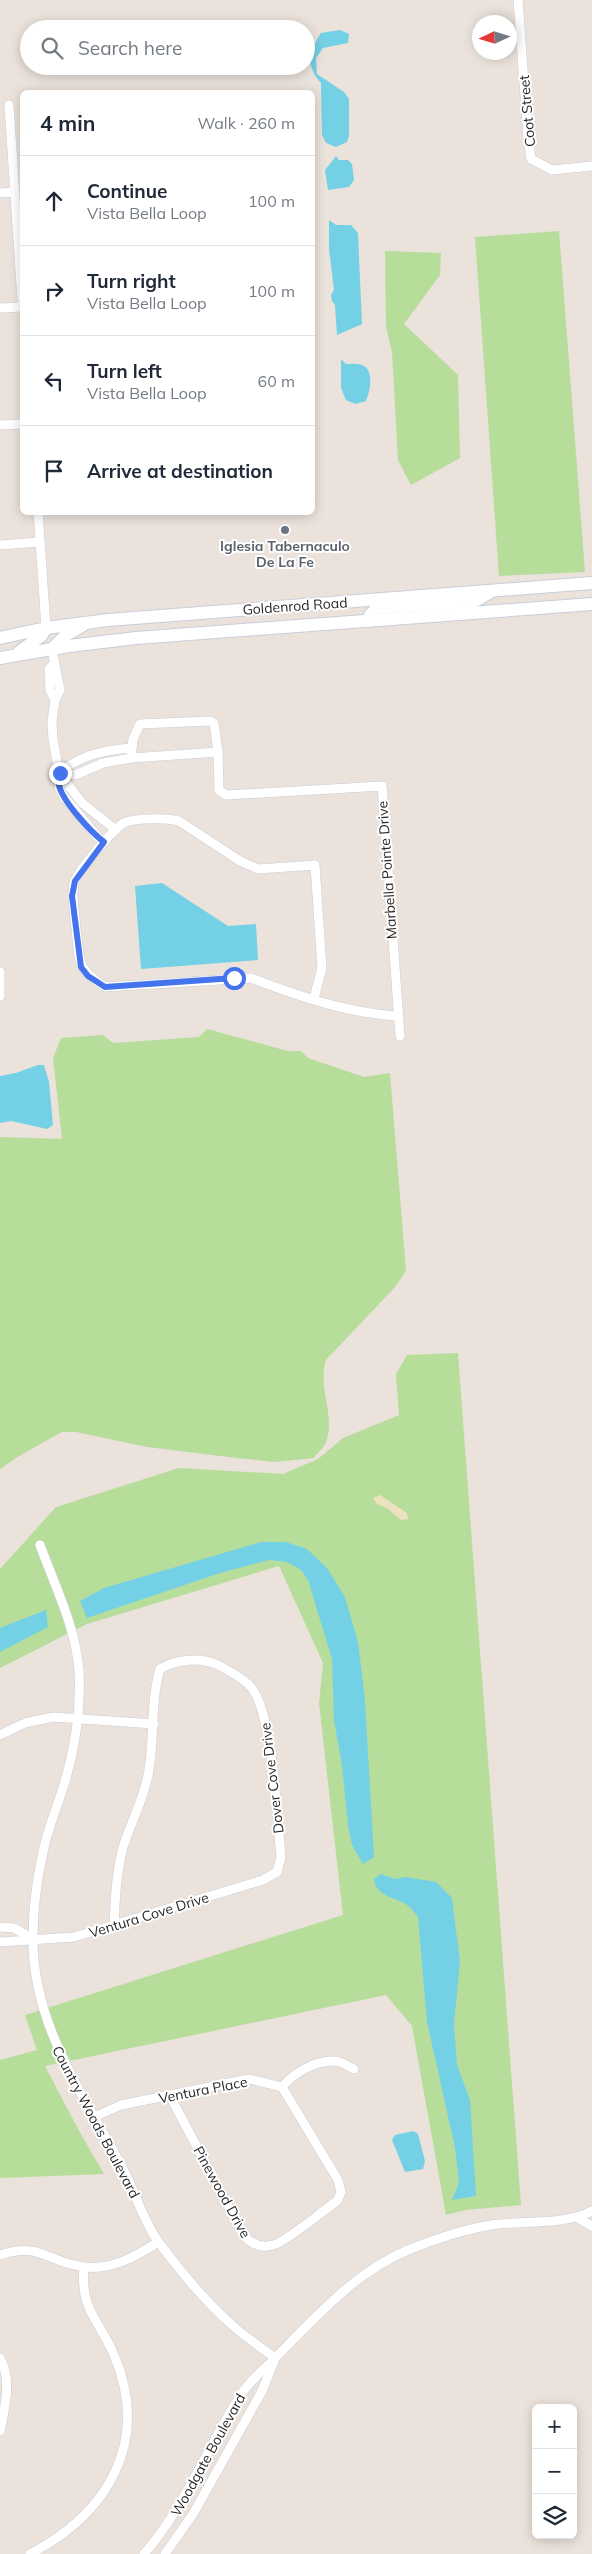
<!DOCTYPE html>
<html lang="en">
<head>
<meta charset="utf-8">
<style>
	:root { --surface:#fff; --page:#f2f2f3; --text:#1f2937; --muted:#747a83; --line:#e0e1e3 }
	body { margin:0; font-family:Mulish,sans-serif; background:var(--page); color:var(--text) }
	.controls { position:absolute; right:15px; bottom:15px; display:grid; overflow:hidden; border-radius:8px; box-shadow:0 2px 12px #0003 }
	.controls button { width:45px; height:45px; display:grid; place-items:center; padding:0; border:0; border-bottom:1px solid var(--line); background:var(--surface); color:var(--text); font:25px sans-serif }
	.compass { position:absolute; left:472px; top:15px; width:45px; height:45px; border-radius:50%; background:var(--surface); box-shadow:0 2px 12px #0003; rotate:266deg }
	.stop { position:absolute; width:15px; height:15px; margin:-11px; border:4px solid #4573ed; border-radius:50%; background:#fff }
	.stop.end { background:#4573ed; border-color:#fff; box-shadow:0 1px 5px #0008 }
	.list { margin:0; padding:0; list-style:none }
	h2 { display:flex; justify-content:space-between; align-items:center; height:65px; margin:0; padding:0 20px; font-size:21px }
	h2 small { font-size:16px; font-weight:400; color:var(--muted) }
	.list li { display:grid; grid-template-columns:32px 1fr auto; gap:15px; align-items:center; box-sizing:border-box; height:90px; padding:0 20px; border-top:1px solid var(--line) }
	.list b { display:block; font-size:19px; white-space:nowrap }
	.list p { margin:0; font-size:16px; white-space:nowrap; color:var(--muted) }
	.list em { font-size:16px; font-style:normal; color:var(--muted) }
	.icon { flex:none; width:28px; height:28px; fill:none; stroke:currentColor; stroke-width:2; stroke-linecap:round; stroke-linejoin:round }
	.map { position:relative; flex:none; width:592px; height:2554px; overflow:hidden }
	.search { position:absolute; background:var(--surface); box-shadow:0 2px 12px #0003; left:20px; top:20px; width:295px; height:55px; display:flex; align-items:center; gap:12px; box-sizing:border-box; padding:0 18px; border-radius:28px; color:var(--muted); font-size:19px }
	.panel { position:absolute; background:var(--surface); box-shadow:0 2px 12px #0003; left:20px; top:90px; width:295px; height:425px; border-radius:8px }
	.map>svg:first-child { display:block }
</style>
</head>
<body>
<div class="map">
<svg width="592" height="2554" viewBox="0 0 592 2554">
	<rect width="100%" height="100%" fill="#eae2db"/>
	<g fill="#b7dd9b">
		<path d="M 559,231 L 585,572 L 499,576 L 475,237 Z"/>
		<path d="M 385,251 L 441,253 L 440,275 L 404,324 L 458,375 L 460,458 L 411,485 L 398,460 L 392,352 L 386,327 Z"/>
		<path d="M 207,1029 L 288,1051 L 301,1051 L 308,1058 L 364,1077 L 390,1073 L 406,1271 L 395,1287 L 326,1360 C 317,1387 336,1415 326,1442 C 324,1448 317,1453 314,1458 L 275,1462 L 236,1458 L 147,1447 L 76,1432 L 62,1432 L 19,1456 L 0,1469 L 0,1137 L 62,1139 L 53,1058 L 61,1038 L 103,1035 L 113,1043 L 199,1037 Z"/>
		<path d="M 458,1353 L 521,2205 L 466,2210 L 446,2215 L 412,2026 L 386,1995 L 45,2066 L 78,2129 L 104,2174 L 0,2178 L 0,2060 L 37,2050 L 25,2015 L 343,1915 L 319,1703 L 323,1663 L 279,1566 L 87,1624 L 0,1668 L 0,1569 L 56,1507 L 179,1468 L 283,1474 L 318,1459 L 343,1438 L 399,1415 L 396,1374 L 407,1355 Z"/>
	</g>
	<path fill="#ede2bf" d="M 380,1495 L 407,1513 L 408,1519 L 401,1520 L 387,1508 L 377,1504 L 373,1498 Z"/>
	<g fill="#74d1e5">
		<path d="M 340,30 L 349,34 L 348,43 L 323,48 L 316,58 L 317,74 L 344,92 L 349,99 L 349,136 L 347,142 L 336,147 L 326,143 L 322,135 L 321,83 C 305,65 309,52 321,33 Z"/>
		<path d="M 336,156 L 339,160 L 348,160 L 352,164 L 354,180 L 349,187 L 328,190 L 325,170 Z"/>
		<path d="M 329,220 L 336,225 L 351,225 L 358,233 L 362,324 L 337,335 L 335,305 L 332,301 L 331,295 L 334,290 L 329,249 Z"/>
		<path d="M 341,359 L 346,364 C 350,364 357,363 362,365 C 375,370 370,392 366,401 L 355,404 L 346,400 L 341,388 Z"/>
		<path d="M 162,883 L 228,926 L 256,924 L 258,960 L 141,969 L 135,886 Z"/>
		<path d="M 38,1065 L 44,1065 L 49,1082 L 53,1125 L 47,1129 L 11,1121 L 0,1123 L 0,1076 L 16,1073 Z"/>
		<path d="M 261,1542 L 286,1542 L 307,1549 L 327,1568 L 345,1597 L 358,1642 L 365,1700 L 374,1857 L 363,1864 L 352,1845 L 348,1826 L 342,1766 L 334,1720 L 332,1659 L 308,1580 L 301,1570 L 287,1562 L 269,1560 L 220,1573 L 87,1618 L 80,1601 L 104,1588 Z"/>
		<path d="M 46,1610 L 48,1627 L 0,1652 L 0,1628 Z"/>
		<path d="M 381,1874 L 395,1879 L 406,1877 L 436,1882 L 452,1898 L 460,1961 L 454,2024 L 457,2065 L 470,2100 L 476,2196 L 452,2200 L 459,2183 L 455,2148 L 427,2022 L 418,1917 C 415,1913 411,1908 407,1905 C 394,1896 377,1898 374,1879 Z"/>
		<path d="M 413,2131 L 418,2134 L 425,2161 L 423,2169 L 405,2172 L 392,2140 L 395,2135 Z"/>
	</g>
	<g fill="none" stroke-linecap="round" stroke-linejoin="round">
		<defs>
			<g id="street">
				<path d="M 518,0 L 528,138 L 531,159 L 552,170 L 592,166"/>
				<path d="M 9,105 L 22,301"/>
				<path d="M 0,193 L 15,192"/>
				<path d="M 0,308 L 22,307"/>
				<path d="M 0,425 L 22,424"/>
				<path d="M 38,512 L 46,628"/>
				<path d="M 0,545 L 40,542"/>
				<path d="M 52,649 L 60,690 L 55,700 L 52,722 L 53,739 L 59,773 L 59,788 L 65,798 L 97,836 L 104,842"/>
				<path d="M 54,664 L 49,669 L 50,690 L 55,700"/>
				<path d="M 131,758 L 133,739 L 140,724 L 210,721 L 214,723 L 218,752 L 219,790 L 226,795 L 382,786 L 400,1036"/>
				<path d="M 59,773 L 75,775 L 103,763 L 131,758 L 218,752"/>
				<path d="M 59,773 L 82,803 L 116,830"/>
				<path d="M 59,773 C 80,755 105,750 132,748"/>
				<path d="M 0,972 L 0,996"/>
				<path d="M 314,998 L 322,968 L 315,865 L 258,869 L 240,861 L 179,821 C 166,818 138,818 126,822 C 115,826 77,872 74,883 C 71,898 75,914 76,929 C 80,962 76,968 105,987 L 251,978 C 298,996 347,1013 397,1016"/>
				<path d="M 40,1545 C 55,1586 76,1628 79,1671 C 81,1707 76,1743 66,1778 C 59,1803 48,1827 43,1852 C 37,1879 33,1909 33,1937 C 32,2026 85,2096 124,2171 C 136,2194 144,2223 160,2244 C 181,2272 206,2302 232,2325 C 245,2337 261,2347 275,2358"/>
				<path d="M 0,1735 L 25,1723 L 53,1717 L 154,1724"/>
				<path d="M 0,1927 L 14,1928 L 33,1939"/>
				<path d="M 0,1942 L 74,1937 L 263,1880 L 277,1872 L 281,1857 C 277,1820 273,1710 250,1686 C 242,1677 229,1671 218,1665 C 200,1657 177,1659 160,1669 C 150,1702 155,1740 148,1775 C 143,1802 129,1825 122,1851 C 116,1876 115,1901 114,1927"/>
				<path d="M 282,2087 C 294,2073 315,2060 335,2061 C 341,2061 349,2067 354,2069"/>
				<path d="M 94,2117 L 121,2105 L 249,2079 L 282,2087 L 338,2180 L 341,2192 L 337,2201 C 321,2212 292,2237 276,2244 C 264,2249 253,2245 244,2236 L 170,2096"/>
				<path d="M 578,2218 L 592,2226"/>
				<path d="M 0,2255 C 42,2241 48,2264 86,2267 C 112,2270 137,2256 158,2242"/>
				<path d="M 0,2358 C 12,2378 5,2409 0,2431"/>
				<path d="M 30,2554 C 108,2513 151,2442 114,2355 C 99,2319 80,2311 84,2267"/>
				<path d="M 144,2554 C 185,2507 207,2448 240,2396 C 250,2380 264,2370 276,2357 C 316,2317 355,2272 408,2250 C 435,2239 462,2230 491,2225 C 524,2220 562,2226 592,2211"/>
				<path d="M 165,2554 L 193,2514 L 262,2391 L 274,2361"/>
			</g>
			<g id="secondary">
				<path d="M 369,621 L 370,615 L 377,608 L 475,601 L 490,592"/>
				<path d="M 0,638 L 46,628 L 108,620 L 592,583"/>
				<path d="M 52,649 L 66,635 L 83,625"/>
				<path d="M 19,652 L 41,636 L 46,628"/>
				<path d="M 0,658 L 69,646 L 136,638 L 592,604"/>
			</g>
		</defs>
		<use href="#street" stroke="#c9ced9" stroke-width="10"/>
		<use href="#secondary" stroke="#c9ced9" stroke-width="14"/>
		<use href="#street" stroke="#fff" stroke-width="9"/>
		<use href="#secondary" stroke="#fff" stroke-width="12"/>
	</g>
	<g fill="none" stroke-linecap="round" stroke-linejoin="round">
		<path stroke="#4573ed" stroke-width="6" d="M 60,773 C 59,777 58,781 59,785 C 62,801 91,832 104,842 L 75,881 L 72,896 L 81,967 L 88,976 L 105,987 L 234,978"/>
	</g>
	<circle fill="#6b7280" stroke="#fff" stroke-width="2" cx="285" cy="530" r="5"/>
	<g text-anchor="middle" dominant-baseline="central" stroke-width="4" stroke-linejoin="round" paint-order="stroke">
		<g font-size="14" fill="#282828" stroke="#fff">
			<text transform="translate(527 111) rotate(-95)">Coot Street</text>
			<text transform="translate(295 606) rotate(-4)">Goldenrod Road</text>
			<text transform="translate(387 870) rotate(-94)">Marbella Pointe Drive</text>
			<text transform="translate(272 1778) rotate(-97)">Dover Cove Drive</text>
			<text transform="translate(149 1915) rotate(-17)">Ventura Cove Drive</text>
			<text transform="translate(203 2090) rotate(-11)">Ventura Place</text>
			<text transform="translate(96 2122) rotate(62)">Country Woods Boulevard</text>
			<text transform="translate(222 2192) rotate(61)">Pinewood Drive</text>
			<text transform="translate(208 2455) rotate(-61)">Woodgate Boulevard</text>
		</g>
		<g font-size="14" font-weight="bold" fill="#5b616d" stroke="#fff">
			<text x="285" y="546">Iglesia Tabernaculo<tspan x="285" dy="16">De La Fe</tspan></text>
		</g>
	</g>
</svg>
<div class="controls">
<button>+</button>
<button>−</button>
<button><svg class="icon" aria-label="layers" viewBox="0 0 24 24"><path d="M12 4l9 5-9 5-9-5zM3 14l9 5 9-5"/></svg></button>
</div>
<svg class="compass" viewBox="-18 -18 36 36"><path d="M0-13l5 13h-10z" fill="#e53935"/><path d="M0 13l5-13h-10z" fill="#747a83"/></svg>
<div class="stop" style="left:234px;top:978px"></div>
<div class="stop end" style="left:60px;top:773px"></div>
<div class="search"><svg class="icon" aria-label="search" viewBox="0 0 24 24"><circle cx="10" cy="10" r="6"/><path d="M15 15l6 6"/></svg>Search here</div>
<section class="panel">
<h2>4 min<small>Walk · 260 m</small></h2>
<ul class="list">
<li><svg class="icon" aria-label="ahead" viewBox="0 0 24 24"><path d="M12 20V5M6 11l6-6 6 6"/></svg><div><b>Continue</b><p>Vista Bella Loop</p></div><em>100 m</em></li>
<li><svg class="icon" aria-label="right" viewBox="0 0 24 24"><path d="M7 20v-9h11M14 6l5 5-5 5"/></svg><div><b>Turn right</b><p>Vista Bella Loop</p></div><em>100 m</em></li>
<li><svg class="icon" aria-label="left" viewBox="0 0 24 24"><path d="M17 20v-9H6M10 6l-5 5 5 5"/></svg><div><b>Turn left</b><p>Vista Bella Loop</p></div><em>60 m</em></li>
<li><svg class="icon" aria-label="arrive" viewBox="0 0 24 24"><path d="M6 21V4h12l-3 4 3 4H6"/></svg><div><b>Arrive at destination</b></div></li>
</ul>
</section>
</div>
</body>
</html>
